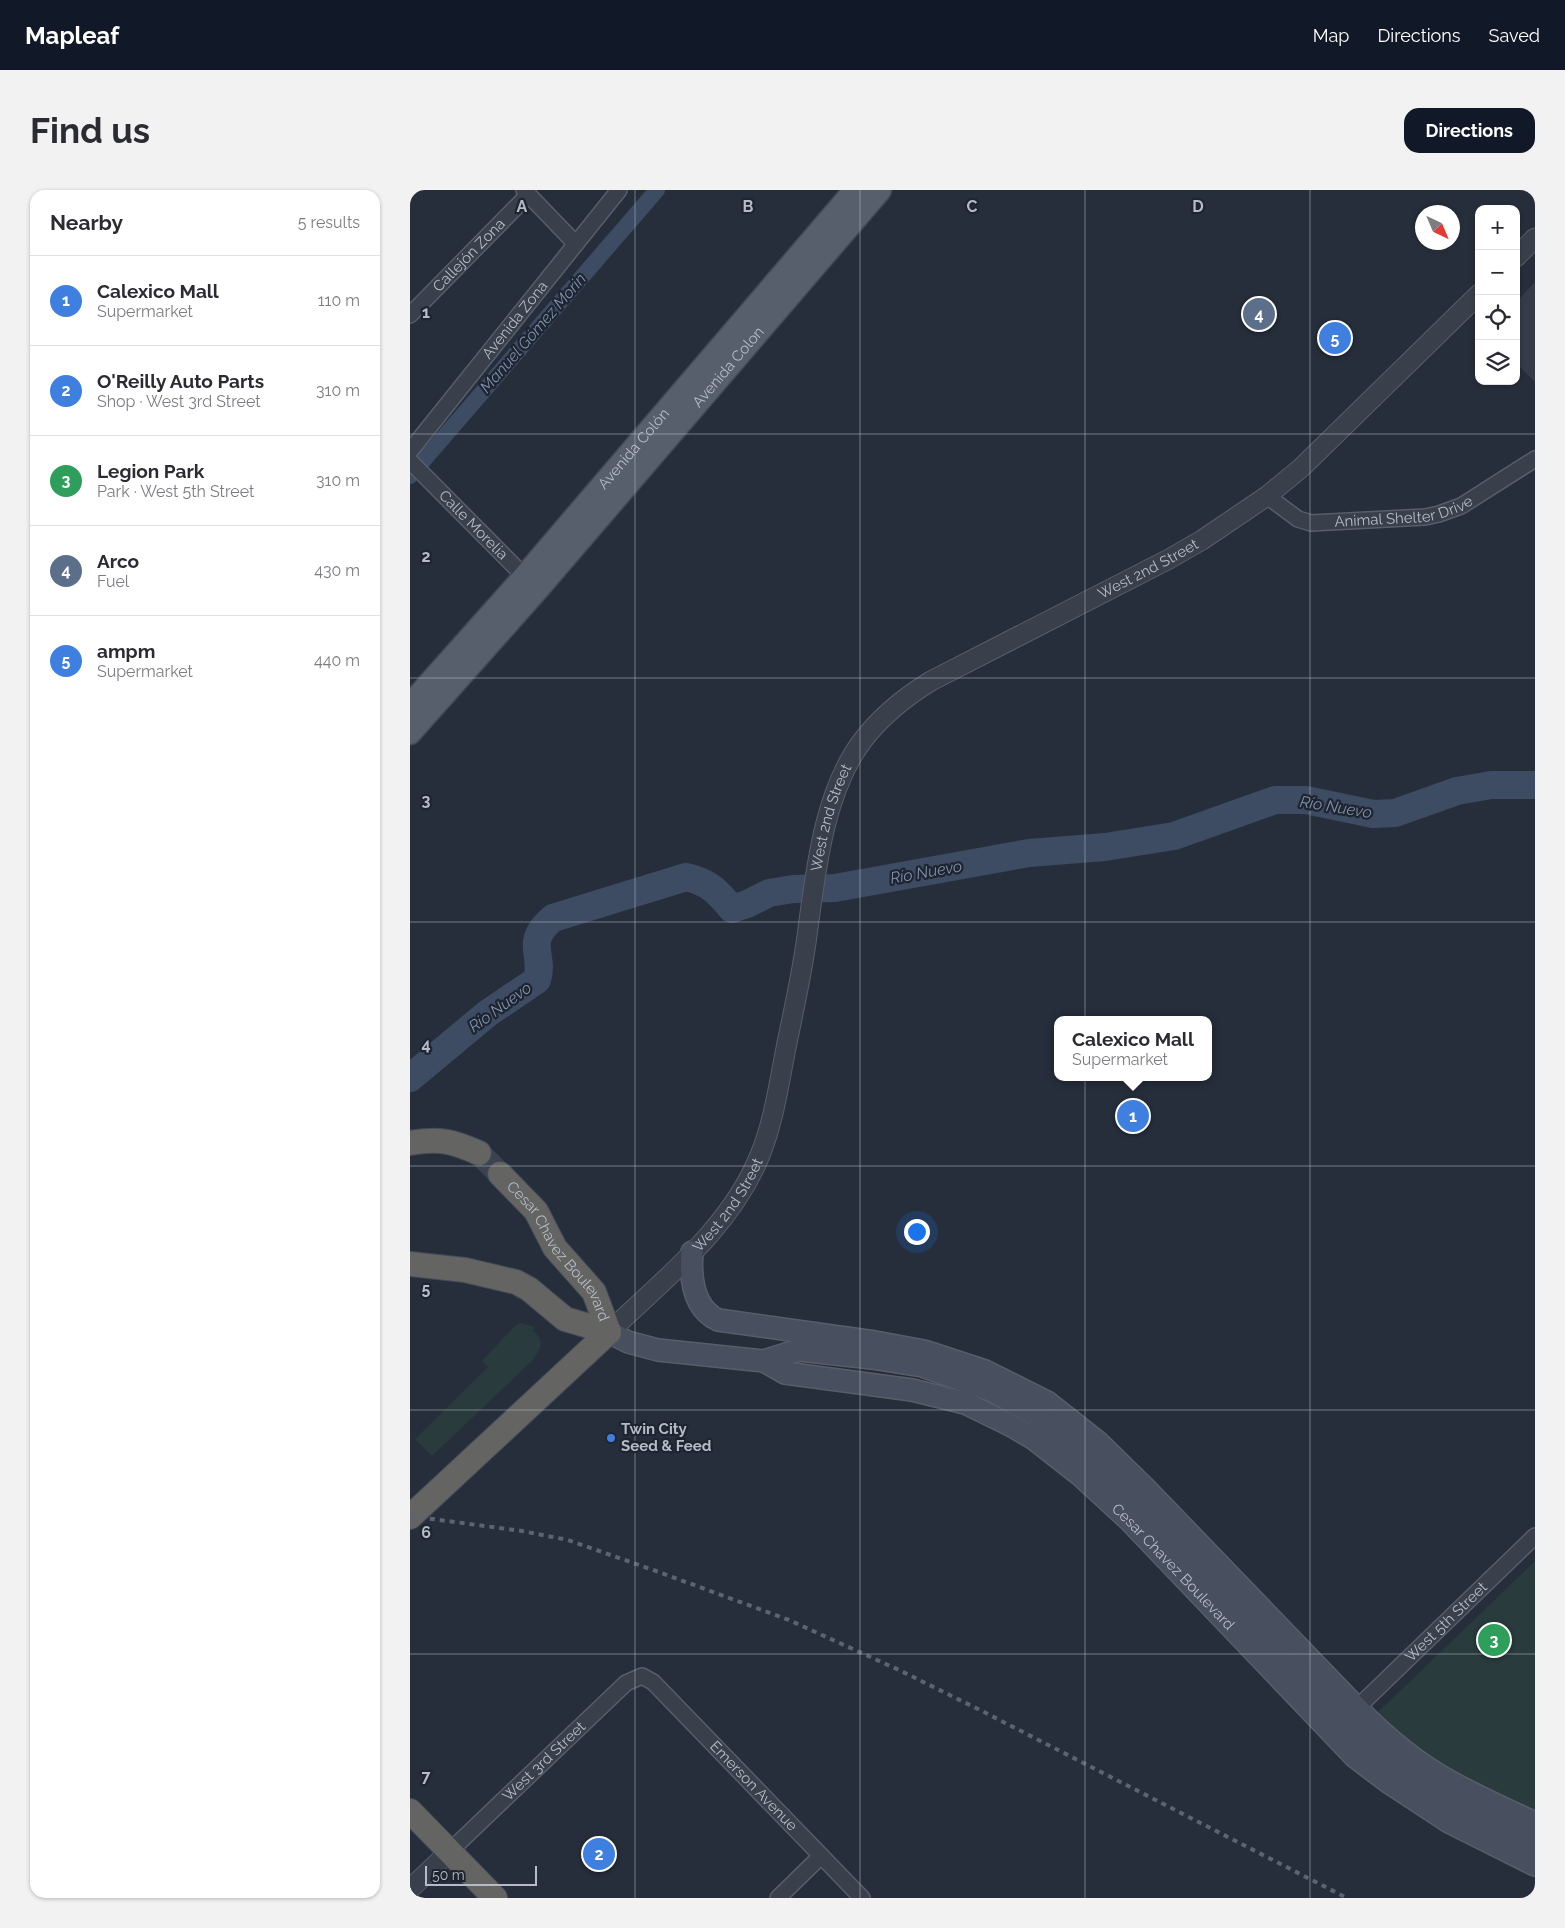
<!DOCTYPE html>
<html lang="en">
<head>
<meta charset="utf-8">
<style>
	:root { --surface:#fff; --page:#f2f2f3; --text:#2b2b33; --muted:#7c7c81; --line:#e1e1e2; --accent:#111827 }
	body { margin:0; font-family:Raleway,sans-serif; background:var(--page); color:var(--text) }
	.controls { position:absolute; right:15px; top:15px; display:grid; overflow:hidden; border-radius:10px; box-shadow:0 1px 4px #0004 }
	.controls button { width:45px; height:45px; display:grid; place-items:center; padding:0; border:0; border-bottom:1px solid var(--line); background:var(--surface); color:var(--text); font:25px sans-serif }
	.compass { position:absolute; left:1005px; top:15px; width:45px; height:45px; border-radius:50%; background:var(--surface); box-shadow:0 1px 4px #0004; rotate:136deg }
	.scale { position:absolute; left:15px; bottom:12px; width:112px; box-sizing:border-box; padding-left:5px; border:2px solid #b5bbc7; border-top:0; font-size:14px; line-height:18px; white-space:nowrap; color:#b5bbc7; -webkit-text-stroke:4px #1e2531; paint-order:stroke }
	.you { position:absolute; left:506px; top:1041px; width:18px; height:18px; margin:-12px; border:4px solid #fff; border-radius:50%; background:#1a73e8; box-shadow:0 0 0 8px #1a73e833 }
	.badge { display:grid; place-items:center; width:32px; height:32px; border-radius:50%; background:var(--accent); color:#fff; font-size:16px; font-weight:700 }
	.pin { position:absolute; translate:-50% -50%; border:2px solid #fff; box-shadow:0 1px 5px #0006 }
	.popup { position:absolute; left:644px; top:826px; width:158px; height:65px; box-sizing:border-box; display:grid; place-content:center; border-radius:10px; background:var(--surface); filter:drop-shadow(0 1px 4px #0005); font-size:16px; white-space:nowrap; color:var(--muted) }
	.popup b { font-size:19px; color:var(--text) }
	.popup::after { content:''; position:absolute; left:50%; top:100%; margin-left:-10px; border:10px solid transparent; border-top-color:var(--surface) }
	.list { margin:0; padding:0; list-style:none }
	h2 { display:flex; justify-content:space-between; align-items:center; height:65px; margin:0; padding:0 20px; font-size:21px }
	h2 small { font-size:16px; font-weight:400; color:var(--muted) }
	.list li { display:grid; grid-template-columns:32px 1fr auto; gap:15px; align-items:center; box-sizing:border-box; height:90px; padding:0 20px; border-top:1px solid var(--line) }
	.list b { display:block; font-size:19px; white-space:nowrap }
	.list p { margin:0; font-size:16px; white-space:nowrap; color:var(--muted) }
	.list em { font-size:16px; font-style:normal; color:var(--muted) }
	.icon { flex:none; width:28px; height:28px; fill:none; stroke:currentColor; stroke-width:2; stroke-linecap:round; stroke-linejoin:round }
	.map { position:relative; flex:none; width:1125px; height:1708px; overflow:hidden; border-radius:15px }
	header { display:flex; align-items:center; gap:30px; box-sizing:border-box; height:70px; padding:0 25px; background:var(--accent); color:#fff }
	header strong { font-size:24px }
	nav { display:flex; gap:28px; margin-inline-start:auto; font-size:18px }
	.intro { display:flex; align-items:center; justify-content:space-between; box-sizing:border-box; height:120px; padding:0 30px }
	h1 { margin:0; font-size:35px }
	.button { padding:12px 22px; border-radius:15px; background:var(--accent); color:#fff; font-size:18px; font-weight:700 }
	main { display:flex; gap:30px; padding:0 30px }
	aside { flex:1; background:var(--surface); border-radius:15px; box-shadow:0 1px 4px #0004 }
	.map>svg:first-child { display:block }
</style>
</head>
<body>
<header>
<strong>Mapleaf</strong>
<nav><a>Map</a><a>Directions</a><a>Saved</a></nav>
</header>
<div class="intro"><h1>Find us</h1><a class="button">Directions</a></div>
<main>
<aside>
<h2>Nearby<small>5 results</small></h2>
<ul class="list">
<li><span class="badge" style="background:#3f7fe0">1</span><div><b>Calexico Mall</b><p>Supermarket</p></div><em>110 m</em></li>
<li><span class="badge" style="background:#3f7fe0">2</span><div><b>O'Reilly Auto Parts</b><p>Shop · West 3rd Street</p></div><em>310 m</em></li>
<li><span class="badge" style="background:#2e9e5b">3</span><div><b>Legion Park</b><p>Park · West 5th Street</p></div><em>310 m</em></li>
<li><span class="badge" style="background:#5c6f8a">4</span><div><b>Arco</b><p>Fuel</p></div><em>430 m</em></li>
<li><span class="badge" style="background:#3f7fe0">5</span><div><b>ampm</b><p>Supermarket</p></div><em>440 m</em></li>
</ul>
</aside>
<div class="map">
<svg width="1125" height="1708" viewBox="0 0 1125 1708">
	<rect width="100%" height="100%" fill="#262e3b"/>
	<path fill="#343b49" d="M 1125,92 L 1125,192 L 1106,173 L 1106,112 Z"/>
	<g fill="#293b3d">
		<path d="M 111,1133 L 125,1137 L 122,1140 C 135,1151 132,1156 123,1170 L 22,1266 L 5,1249 L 78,1177 L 72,1171 L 105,1136 Z"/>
		<path d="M 1125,1371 L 1125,1642 L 962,1528 Z"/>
	</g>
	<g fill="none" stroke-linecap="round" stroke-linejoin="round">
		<path stroke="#3d4b63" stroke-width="16" d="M 0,286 L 247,0"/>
		<path stroke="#3d4b63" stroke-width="28" d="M 0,888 L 78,823 L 127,790 C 135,764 113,753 143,728 L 276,687 C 299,692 308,702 322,719 L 337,714 L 359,703 L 383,699 L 425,698 L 619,663 L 695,657 L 764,646 L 865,610 L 896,610 L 963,624 L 985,623 L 1047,601 L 1081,595 L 1125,595"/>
		<path stroke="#3b4350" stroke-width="24" stroke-dasharray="24 12" stroke-linecap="butt" d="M 69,963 L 90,984"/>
		<defs>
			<g id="minor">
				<path d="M 114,0 L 165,53"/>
				<path id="s1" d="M 0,125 L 118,5"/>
				<path id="s2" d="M 0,261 L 209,0"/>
				<path id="s3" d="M 0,271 L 121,393"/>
				<path id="s4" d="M 857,306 L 888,329 L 901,333 L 1015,327 L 1029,324 L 1051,316 L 1125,269"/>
				<path id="s5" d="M 947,1518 L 1125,1346"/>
				<path id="s6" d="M 40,1661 L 216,1493 L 232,1486 L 243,1492 L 452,1708"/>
				<path d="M 368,1708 L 411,1666"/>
			</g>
			<g id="tertiary">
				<path d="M 1106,67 L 1125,48"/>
				<path id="s7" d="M 199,1142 C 254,1089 321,1038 350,965 C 364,931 369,893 376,858 C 383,823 391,788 396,753 C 405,689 412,603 453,550 C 472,525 495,507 521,491 L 759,369 L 792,350 L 857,306 L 891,278 L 1069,104"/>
				<path d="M 0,1699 L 40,1661"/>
			</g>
			<g id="secondary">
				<path d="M 282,1062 C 280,1088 283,1118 308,1130 L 465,1152 L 514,1161 L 575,1181 L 637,1212 L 689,1253 L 736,1299 L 947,1518 C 975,1547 1006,1573 1041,1592 C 1068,1607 1097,1620 1125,1633"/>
				<path d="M 199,1142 L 218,1152 L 248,1160 L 354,1171 L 389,1160 L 462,1168 L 512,1176 L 583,1201 L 624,1224 L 665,1254 L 705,1289 L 967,1560 L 989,1579 L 1024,1601 L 1125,1653"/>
				<path id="s8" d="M 354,1171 L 375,1183 L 502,1200 L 555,1213 L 600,1235 L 624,1249 L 670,1285 L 719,1330 L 945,1567 L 978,1592 L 1039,1632 L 1125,1675"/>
			</g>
			<g id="primary">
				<path id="s9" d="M 0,515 L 114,387 L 445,0"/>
				<path id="s10" d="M 0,543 L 127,400 L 470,0"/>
			</g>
			<g id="trunk">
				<path d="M 0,953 C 29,948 42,951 69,963"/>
				<path id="s11" d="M 90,984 L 126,1021 L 145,1058 L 184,1102 L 199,1142"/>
				<path d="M 0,1074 L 55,1080 L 106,1092 L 119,1099 L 155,1129 L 199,1142"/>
				<path d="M 0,1327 L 199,1142"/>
				<path d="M 0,1621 L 85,1708"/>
			</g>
		</defs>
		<use href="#minor" stroke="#575e6a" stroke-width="18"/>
		<use href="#tertiary" stroke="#575e6a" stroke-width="21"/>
		<use href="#secondary" stroke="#575e6a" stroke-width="24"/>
		<use href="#primary" stroke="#424955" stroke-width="25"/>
		<use href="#trunk" stroke="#444b57" stroke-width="26"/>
		<use href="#minor" stroke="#39404c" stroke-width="15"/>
		<use href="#tertiary" stroke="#39404c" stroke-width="19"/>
		<use href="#secondary" stroke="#484f5e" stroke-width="21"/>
		<use href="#primary" stroke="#575f6c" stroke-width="22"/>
		<use href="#trunk" stroke="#646462" stroke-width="24"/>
		<path stroke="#5c6472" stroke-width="4" stroke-dasharray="5 5" stroke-linecap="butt" d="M 0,1326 L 112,1341 L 158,1350 L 246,1381 L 379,1430 L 489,1480 L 568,1519 L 937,1708"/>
	</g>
	<path fill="none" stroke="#b5bbc7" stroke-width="1" stroke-opacity="0.55" d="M 225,0 L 225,1708M 450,0 L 450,1708M 675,0 L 675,1708M 900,0 L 900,1708M 0,244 L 1125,244M 0,488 L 1125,488M 0,732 L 1125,732M 0,976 L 1125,976M 0,1220 L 1125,1220M 0,1464 L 1125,1464"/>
	<circle fill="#3f7fe0" stroke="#1e2531" stroke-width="2" cx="201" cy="1248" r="5"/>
	<g text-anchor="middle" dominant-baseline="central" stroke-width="4.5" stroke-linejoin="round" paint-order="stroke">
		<g font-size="15" fill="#b5bbc7" stroke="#1e2531">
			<text stroke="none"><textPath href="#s1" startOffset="84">Callejón Zona</textPath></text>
			<text stroke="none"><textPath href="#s2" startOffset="168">Avenida Zona</textPath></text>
			<text stroke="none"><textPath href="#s10" startOffset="485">Avenida Colon</textPath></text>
			<text stroke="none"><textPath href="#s9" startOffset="340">Avenida Colón</textPath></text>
			<text stroke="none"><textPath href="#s4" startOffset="146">Animal Shelter Drive</textPath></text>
			<text stroke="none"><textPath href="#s3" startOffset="90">Calle Morelia</textPath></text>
			<text stroke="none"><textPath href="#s7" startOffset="1000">West 2nd Street</textPath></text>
			<text stroke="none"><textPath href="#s7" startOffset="580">West 2nd Street</textPath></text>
			<text stroke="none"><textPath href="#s7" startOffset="175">West 2nd Street</textPath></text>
			<text stroke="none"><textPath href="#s11" startOffset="98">Cesar Chavez Boulevard</textPath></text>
			<text stroke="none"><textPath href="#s8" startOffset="474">Cesar Chavez Boulevard</textPath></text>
			<text stroke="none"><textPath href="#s5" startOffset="124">West 5th Street</textPath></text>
			<text stroke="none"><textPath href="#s6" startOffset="130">West 3rd Street</textPath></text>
			<text stroke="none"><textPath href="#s6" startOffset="418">Emerson Avenue</textPath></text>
		</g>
		<g font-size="15" font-weight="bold" fill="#b5bbc7" stroke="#1e2531" text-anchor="start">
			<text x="211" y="1239">Twin City<tspan x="211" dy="17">Seed &amp; Feed</tspan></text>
		</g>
		<g font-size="16" font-style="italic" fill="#7f90ac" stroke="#1e2531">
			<text transform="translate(123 143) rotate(-49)">Manuel Gómez Morin</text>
			<text transform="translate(926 617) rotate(9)">Río Nuevo</text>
			<text transform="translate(516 682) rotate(-10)">Río Nuevo</text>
			<text transform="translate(90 817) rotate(-36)">Río Nuevo</text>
		</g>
	</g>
	<g font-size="16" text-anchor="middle" font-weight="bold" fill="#b5bbc7" stroke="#1e2531" stroke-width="4.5" stroke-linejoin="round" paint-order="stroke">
		<text x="112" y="22">A</text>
		<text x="338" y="22">B</text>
		<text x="562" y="22">C</text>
		<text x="788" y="22">D</text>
		<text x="16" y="128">1</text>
		<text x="16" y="372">2</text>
		<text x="16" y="616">3</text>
		<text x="16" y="860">4</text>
		<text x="16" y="1104">5</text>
		<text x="16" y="1348">6</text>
		<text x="16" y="1592">7</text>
	</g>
</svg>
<div class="controls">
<button>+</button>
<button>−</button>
<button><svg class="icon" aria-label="locate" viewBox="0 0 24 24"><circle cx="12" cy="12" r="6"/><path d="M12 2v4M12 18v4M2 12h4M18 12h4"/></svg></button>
<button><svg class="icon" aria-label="layers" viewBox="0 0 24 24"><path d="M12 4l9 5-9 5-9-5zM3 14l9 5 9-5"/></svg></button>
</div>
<svg class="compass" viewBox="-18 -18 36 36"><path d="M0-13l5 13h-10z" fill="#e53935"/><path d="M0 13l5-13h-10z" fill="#7c7c81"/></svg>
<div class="scale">50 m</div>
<div class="you"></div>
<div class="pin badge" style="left:723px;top:926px;background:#3f7fe0">1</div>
<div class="popup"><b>Calexico Mall</b>Supermarket</div>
<div class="pin badge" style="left:189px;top:1664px;background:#3f7fe0">2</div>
<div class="pin badge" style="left:1084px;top:1450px;background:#2e9e5b">3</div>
<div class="pin badge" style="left:849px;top:124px;background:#5c6f8a">4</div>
<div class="pin badge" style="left:925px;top:148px;background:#3f7fe0">5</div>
</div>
</main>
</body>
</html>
